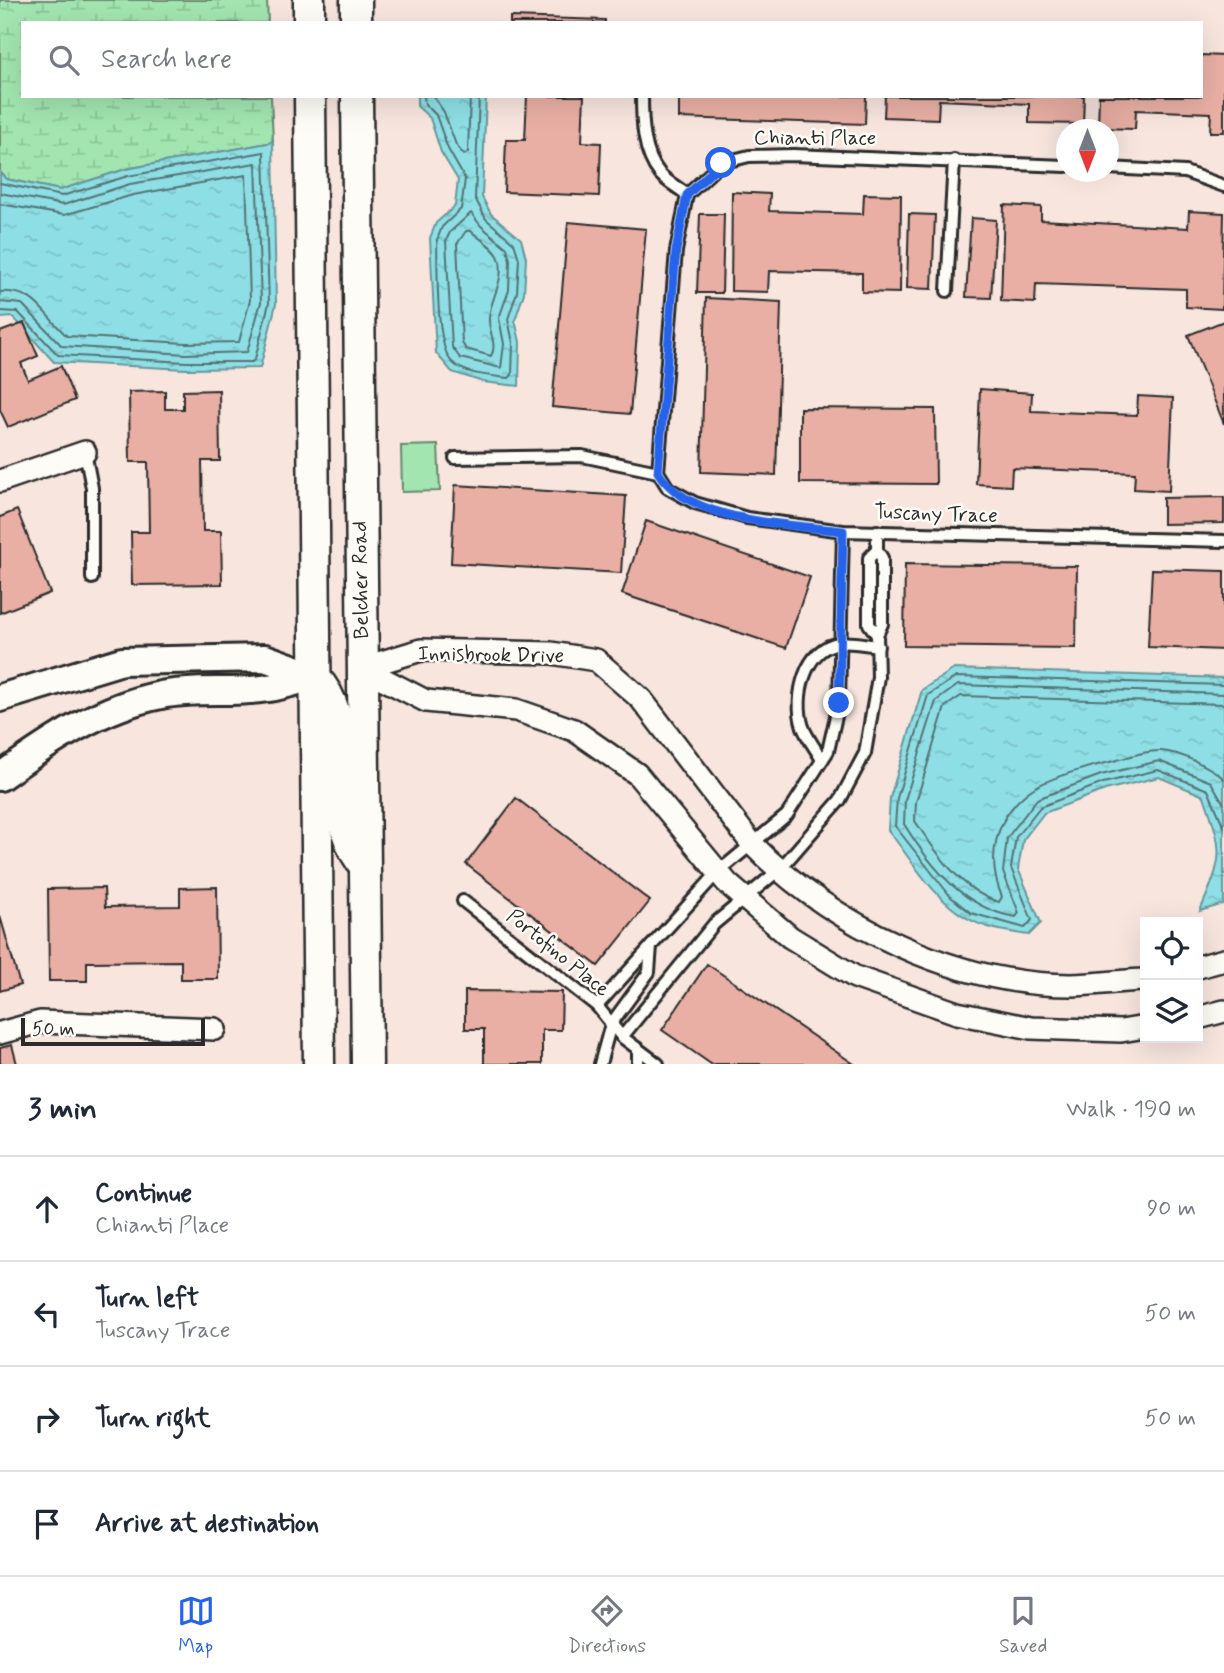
<!DOCTYPE html>
<html lang="en">
<head>
<meta charset="utf-8">
<style>
	:root { --surface:#fff; --page:#f6f6f7; --text:#1f2937; --muted:#747a83; --line:#e0e1e3; --accent:#2563eb }
	body { margin:0; font-family:Mynerve,sans-serif; background:var(--page); color:var(--text) }
	.controls { position:absolute; right:21px; bottom:21px; display:grid; overflow:hidden; border-radius:0px; box-shadow:0 7px 28px #0002 }
	.controls button { width:63px; height:63px; display:grid; place-items:center; padding:0; border:0; border-bottom:2px solid var(--line); background:var(--surface); color:var(--text); font:35px sans-serif }
	.compass { position:absolute; left:1056px; top:119px; width:63px; height:63px; border-radius:50%; background:var(--surface); box-shadow:0 7px 28px #0002; rotate:180deg }
	.scale { position:absolute; left:21px; bottom:18px; width:184px; box-sizing:border-box; padding-left:7px; border:4px solid #2b2b2b; border-top:0; font-size:19px; line-height:24px; white-space:nowrap; color:#2b2b2b; -webkit-text-stroke:5px #fdfcf7; paint-order:stroke }
	.stop { position:absolute; width:21px; height:21px; margin:-16px; border:5px solid #2563eb; border-radius:50%; background:#fff }
	.stop.end { background:#2563eb; border-color:#fff; box-shadow:0 2px 7px #0008 }
	.list { margin:0; padding:0; list-style:none }
	h2 { display:flex; justify-content:space-between; align-items:center; height:91px; margin:0; padding:0 28px; font-size:30px }
	h2 small { font-size:23px; font-weight:400; color:var(--muted) }
	.list li { display:grid; grid-template-columns:46px 1fr auto; gap:21px; align-items:center; box-sizing:border-box; height:105px; padding:0 28px; border-top:2px solid var(--line) }
	.list b { display:block; font-size:26px; white-space:nowrap }
	.list p { margin:0; font-size:23px; white-space:nowrap; color:var(--muted) }
	.list em { font-size:23px; font-style:normal; color:var(--muted) }
	.icon { flex:none; width:38px; height:38px; fill:none; stroke:currentColor; stroke-width:2; stroke-linecap:round; stroke-linejoin:round }
	.map { position:relative; flex:none; width:1224px; height:1064px; overflow:hidden }
	.search { position:absolute; background:var(--surface); box-shadow:0 7px 28px #0002; left:21px; right:21px; top:21px; height:77px; display:flex; align-items:center; gap:18px; box-sizing:border-box; padding:0 24px; border-radius:0px; color:var(--muted); font-size:26px }
	.sheet { height:511px; background:var(--surface) }
	nav { display:flex; justify-content:space-around; align-items:center; box-sizing:border-box; height:98px; border-top:2px solid var(--line); background:var(--surface); font-size:19px; color:var(--muted) }
	nav a { display:grid; justify-items:center; gap:4px }
	nav .on { color:var(--accent) }
	.map>svg:first-child { display:block }
</style>
</head>
<body>
<div class="map">
<svg width="1224" height="1064" viewBox="0 0 1224 1064">
	<defs>
		<pattern id="wetland-marsh" width="20" height="14" patternUnits="userSpaceOnUse" patternTransform="scale(1.75)"><rect width="20" height="14" fill="#a2e5b0"/><path d="M1 5h8M5 5V1M11 12h8M15 12V8" fill="none" stroke="#8cc598"/></pattern>
		<pattern id="water-ripples" width="26" height="14" patternUnits="userSpaceOnUse" patternTransform="scale(1.75)"><rect width="26" height="14" fill="#8edfe5"/><path d="M2 4q2-2 4 0t4 0M15 11q2-2 4 0t4 0" fill="none" stroke="#7bc0c5"/></pattern>
	</defs>
	<rect width="100%" height="100%" fill="#f7e5de"/>
	<filter id="ink" filterUnits="userSpaceOnUse"><feTurbulence type="fractalNoise" baseFrequency=".0143" numOctaves="2"/><feDisplacementMap in="SourceGraphic" scale="14" xChannelSelector="R" yChannelSelector="G"/><feConvolveMatrix kernelMatrix="1 2 1 2 8 2 1 2 1" color-interpolation-filters="sRGB"/></filter>
	<g filter="url(#ink)">
		<path fill="#a2e5b0" stroke="#66886e" stroke-width="2" d="M 438,445 L 440,491 L 402,492 L 401,446 Z"/>
		<path fill="url(#wetland-marsh)" stroke="#66886e" stroke-width="2" d="M 0,0 L 267,0 L 268,23 L 23,23 L 23,96 L 271,96 L 273,142 L 126,169 L 60,190 L 6,179 L 0,172 Z"/>
		<g fill="url(#water-ripples)" stroke="#66979b" stroke-width="2">
			<path d="M 417,96 L 486,96 L 482,197 L 491,214 L 521,239 L 526,258 L 524,293 L 515,320 L 520,342 L 519,386 L 483,382 L 452,372 L 436,353 L 430,238 L 436,223 L 455,206 L 458,180 L 441,152 L 430,118 L 417,106 Z"/>
			<path d="M 273,142 L 276,304 L 260,368 L 186,369 L 54,362 L 13,317 L 0,318 L 0,172 L 6,179 L 60,190 L 126,169 Z"/>
			<path d="M 954,669 L 1224,678 L 1224,904 L 1200,911 C 1224,855 1224,854 1204,796 L 1159,777 L 1105,790 L 1044,813 L 1023,840 L 1018,869 L 1041,923 L 1029,935 C 1009,932 985,929 967,918 C 934,900 911,859 888,830 L 890,798 L 922,690 Z"/>
		</g>
		<g fill="none" stroke-linecap="round" stroke-linejoin="round">
			<g stroke="#537375" stroke-width="2">
				<path d="M 424,96 L 425,104 L 436,115 L 448,149 L 465,179 L 461,209 L 442,227 L 437,240 C 438,266 435,346 452,362 C 464,375 493,376 509,378 L 512,375 L 513,343 L 508,319 L 517,292 L 519,259 L 514,243 L 486,219 L 475,198 L 479,96"/>
				<path d="M 433,96 L 444,112 L 456,145 L 464,155 L 468,152 L 470,96"/>
				<path d="M 0,183 L 62,196 L 128,176 L 264,152 L 269,303 L 255,359 L 252,362 L 186,362 L 58,355 L 18,312 L 0,311"/>
				<path d="M 0,193 L 63,205 L 130,184 L 256,163 L 261,302 L 247,352 L 186,354 L 62,346 L 22,304 L 0,302"/>
				<path d="M 0,204 L 64,215 L 133,195 L 246,175 L 250,300 L 239,342 L 186,343 L 67,336 C 43,315 36,289 0,292"/>
				<path d="M 471,213 L 481,226 L 507,248 L 510,260 L 509,290 L 499,318 L 504,344 L 501,368 L 460,358 L 452,347 L 446,241 L 450,232 Z"/>
				<path d="M 466,231 L 471,231 C 479,239 495,247 499,258 C 506,279 490,299 489,318 C 488,331 498,345 491,356 L 466,349 L 462,343 L 457,244 Z"/>
				<path d="M 1224,685 L 956,677 L 928,695 L 897,798 L 895,826 L 951,897 L 971,913 L 1025,928 L 1032,920 L 1011,868 L 1016,837 L 1040,807 L 1103,783 L 1158,770 L 1208,790 L 1224,827"/>
				<path d="M 1224,694 L 958,685 L 936,701 L 905,800 L 904,824 C 930,866 964,909 1016,917 L 1019,913 L 1003,872 L 1007,838 L 1037,799 L 1101,775 L 1159,761 L 1211,782 L 1224,804"/>
				<path d="M 1224,704 L 961,696 L 945,707 L 916,802 L 915,821 C 935,851 962,892 999,902 L 1002,897 C 986,859 994,819 1028,792 C 1046,778 1091,766 1114,761 C 1128,757 1146,750 1161,751 C 1179,752 1212,767 1224,779"/>
			</g>
		</g>
		<g fill="#e9afa4" stroke="#2b2b2b" stroke-width="2">
			<path d="M 510,17 L 605,20 L 605,23 L 510,23 Z"/>
			<path d="M 1201,55 L 1224,56 L 1224,132 L 1210,132 L 1211,113 L 1136,110 L 1135,129 L 1098,128 L 1099,96 L 1201,96 Z"/>
			<path d="M 527,96 L 584,96 L 582,142 L 601,143 L 599,196 L 504,192 L 506,140 L 525,140 Z"/>
			<path d="M 679,96 L 866,96 L 865,124 L 679,118 Z"/>
			<path d="M 885,96 L 1084,96 L 1083,124 L 1029,123 L 1029,104 L 939,100 L 938,119 L 884,117 Z"/>
			<path d="M 732,192 L 770,194 L 769,211 L 863,214 L 864,194 L 901,195 L 900,293 L 862,292 L 862,273 L 769,271 L 768,292 L 731,291 Z"/>
			<path d="M 1004,205 L 1041,207 L 1041,220 L 1188,228 L 1189,211 L 1224,213 L 1222,309 L 1186,307 L 1186,289 L 1036,284 L 1035,303 L 1001,301 Z"/>
			<path d="M 700,214 L 724,214 L 722,293 L 697,293 Z"/>
			<path d="M 909,214 L 935,215 L 932,289 L 907,288 Z"/>
			<path d="M 971,218 L 996,220 L 991,298 L 966,297 Z"/>
			<path d="M 568,222 L 646,229 L 630,414 L 552,407 Z"/>
			<path d="M 706,298 L 781,302 L 776,475 L 701,472 Z"/>
			<path d="M 1224,321 L 1224,424 L 1188,335 Z"/>
			<path d="M 24,323 L 38,356 L 21,363 L 28,380 L 61,366 L 75,400 L 8,427 L 0,410 L 0,332 Z"/>
			<path d="M 980,389 L 1032,393 L 1031,411 L 1137,415 L 1138,396 L 1173,398 L 1169,491 L 1134,489 L 1135,473 L 1012,468 L 1011,486 L 976,484 Z"/>
			<path d="M 219,390 L 220,461 L 202,461 L 203,531 L 221,531 L 222,584 L 132,585 L 131,532 L 149,532 L 148,462 L 130,462 L 129,392 L 165,391 L 165,409 L 183,409 L 183,391 Z"/>
			<path d="M 800,408 L 935,409 L 936,484 L 800,483 Z"/>
			<path d="M 455,485 L 626,496 L 621,573 L 451,563 Z"/>
			<path d="M 1224,497 L 1224,523 L 1163,524 L 1163,498 Z"/>
			<path d="M 17,510 L 50,593 L 0,613 L 0,517 Z"/>
			<path d="M 646,521 L 810,577 L 786,648 L 622,594 Z"/>
			<path d="M 905,564 L 1077,566 L 1076,648 L 904,646 Z"/>
			<path d="M 1152,569 L 1224,571 L 1224,650 L 1148,647 Z"/>
			<path d="M 516,798 L 650,901 L 598,966 L 466,864 Z"/>
			<path d="M 217,887 L 218,979 L 181,979 L 181,961 L 87,962 L 87,981 L 49,981 L 48,889 L 104,888 L 105,907 L 180,906 L 180,888 Z"/>
			<path d="M 0,916 L 20,985 L 0,991 Z"/>
			<path d="M 707,964 L 854,1064 L 711,1064 L 662,1030 Z"/>
			<path d="M 465,991 L 562,992 L 561,1030 L 542,1030 L 542,1064 L 484,1064 L 484,1029 L 465,1029 Z"/>
			<path d="M 12,1045 L 17,1064 L 0,1064 L 0,1048 Z"/>
		</g>
		<g fill="none" stroke-linecap="round" stroke-linejoin="round">
			<defs>
				<g id="service">
					<path d="M 642,96 C 642,121 643,154 660,174 C 667,182 679,188 687,195"/>
					<path d="M 1108,168 L 1185,172 L 1224,186"/>
					<path d="M 947,291 L 954,160"/>
					<path d="M 85,452 L 92,488 L 92,578"/>
					<path d="M 455,458 L 582,456 L 658,472 L 668,488 L 695,503 L 747,518 L 843,531 L 1224,541"/>
					<path d="M 658,472 L 676,251 L 687,195 L 721,163 L 749,156 L 793,155 L 1066,166"/>
					<path d="M 877,550 L 869,558 L 869,624 L 877,635"/>
					<path d="M 822,760 C 816,749 807,738 803,727 C 793,697 805,647 840,643 C 851,641 866,645 878,646"/>
					<path d="M 463,901 L 597,1006 L 622,1037 L 658,1064"/>
					<path d="M 597,1006 L 718,872 L 787,815 L 828,751 L 839,703 L 843,531"/>
					<path d="M 622,1037 L 714,924 L 780,869 L 840,800 L 865,753 L 878,677 L 877,635 L 882,624 L 882,558 L 877,550 L 877,531"/>
					<path d="M 600,1064 L 611,1024 L 649,972 L 651,946"/>
					<path d="M 638,1064 L 638,1049"/>
				</g>
				<g id="minor">
					<path d="M 0,481 L 85,452"/>
					<path d="M 362,668 L 421,650 L 551,653 L 596,660 L 641,699 L 752,844 C 831,925 956,985 1071,985 C 1096,984 1121,981 1145,980"/>
					<path d="M 362,668 L 426,701 L 516,710 L 574,730 L 637,774 L 728,884 L 790,937 L 855,977 L 957,1013 L 1031,1028 L 1121,1031 L 1145,1027"/>
					<path d="M 1198,967 L 1224,960"/>
					<path d="M 1198,1018 L 1224,1011"/>
					<path d="M 0,1033 L 40,1022 L 215,1029"/>
				</g>
				<g id="tertiary">
					<path d="M 0,698 L 122,661 L 265,658 L 315,676"/>
					<path d="M 0,777 C 49,742 100,707 161,695 C 197,688 233,694 268,688 C 284,686 300,680 315,676"/>
				</g>
				<g id="secondary">
					<path d="M 309,0 L 309,23"/>
					<path d="M 356,0 L 356,23"/>
					<path d="M 310,96 L 319,1064"/>
					<path d="M 357,96 L 367,1064"/>
					<path d="M 321,685 C 359,737 323,809 361,861"/>
				</g>
			</defs>
			<use href="#service" stroke="#2b2b2b" stroke-width="16"/>
			<use href="#minor" stroke="#2b2b2b" stroke-width="26"/>
			<use href="#tertiary" stroke="#2b2b2b" stroke-width="32"/>
			<use href="#secondary" stroke="#2b2b2b" stroke-width="35"/>
			<use href="#service" stroke="#fdfcf7" stroke-width="10"/>
			<use href="#minor" stroke="#fdfcf7" stroke-width="21"/>
			<use href="#tertiary" stroke="#fdfcf7" stroke-width="26"/>
			<use href="#secondary" stroke="#fdfcf7" stroke-width="30"/>
		</g>
	</g>
	<g fill="none" stroke-linecap="round" stroke-linejoin="round" filter="url(#ink)">
		<path stroke="#2563eb" stroke-width="9" d="M 721,163 L 687,195 L 676,251 L 658,472 C 689,523 788,524 843,531 L 839,703"/>
	</g>
	<g text-anchor="middle" dominant-baseline="central" stroke-width="5" stroke-linejoin="round" paint-order="stroke">
		<g font-size="21" fill="#2b2b2b" stroke="#fdfcf7">
			<text x="815" y="138">Chianti Place</text>
			<text transform="translate(936 514) rotate(2)">Tuscany Trace</text>
			<text transform="translate(361 580) rotate(-91)">Belcher Road</text>
			<text transform="translate(491 655) rotate(1)">Innisbrook Drive</text>
			<text transform="translate(558 953) rotate(39)">Portofino Place</text>
		</g>
	</g>
</svg>
<div class="controls">
<button><svg class="icon" aria-label="locate" viewBox="0 0 24 24"><circle cx="12" cy="12" r="6"/><path d="M12 2v4M12 18v4M2 12h4M18 12h4"/></svg></button>
<button><svg class="icon" aria-label="layers" viewBox="0 0 24 24"><path d="M12 4l9 5-9 5-9-5zM3 14l9 5 9-5"/></svg></button>
</div>
<svg class="compass" viewBox="-18 -18 36 36"><path d="M0-13l5 13h-10z" fill="#e53935"/><path d="M0 13l5-13h-10z" fill="#747a83"/></svg>
<div class="scale">50 m</div>
<div class="stop" style="left:721px;top:163px"></div>
<div class="stop end" style="left:839px;top:703px"></div>
<div class="search"><svg class="icon" aria-label="search" viewBox="0 0 24 24"><circle cx="10" cy="10" r="6"/><path d="M15 15l6 6"/></svg>Search here</div>
</div>
<section class="sheet">
<h2>3 min<small>Walk · 190 m</small></h2>
<ul class="list">
<li><svg class="icon" aria-label="ahead" viewBox="0 0 24 24"><path d="M12 20V5M6 11l6-6 6 6"/></svg><div><b>Continue</b><p>Chianti Place</p></div><em>90 m</em></li>
<li><svg class="icon" aria-label="left" viewBox="0 0 24 24"><path d="M17 20v-9H6M10 6l-5 5 5 5"/></svg><div><b>Turn left</b><p>Tuscany Trace</p></div><em>50 m</em></li>
<li><svg class="icon" aria-label="right" viewBox="0 0 24 24"><path d="M7 20v-9h11M14 6l5 5-5 5"/></svg><div><b>Turn right</b></div><em>50 m</em></li>
<li><svg class="icon" aria-label="arrive" viewBox="0 0 24 24"><path d="M6 21V4h12l-3 4 3 4H6"/></svg><div><b>Arrive at destination</b></div></li>
</ul>
</section>
<nav>
<a class="on"><svg class="icon" aria-label="map" viewBox="0 0 24 24"><path d="M3 6l6-2 6 2 6-2v14l-6 2-6-2-6 2zM9 4v14M15 6v14"/></svg>Map</a>
<a><svg class="icon" aria-label="directions" viewBox="0 0 24 24"><path d="M12 3l9 9-9 9-9-9zM9 14v-3h6M13 9l2 2-2 2"/></svg>Directions</a>
<a><svg class="icon" aria-label="saved" viewBox="0 0 24 24"><path d="M7 4h10v16l-5-4-5 4z"/></svg>Saved</a>
</nav>
</body>
</html>
